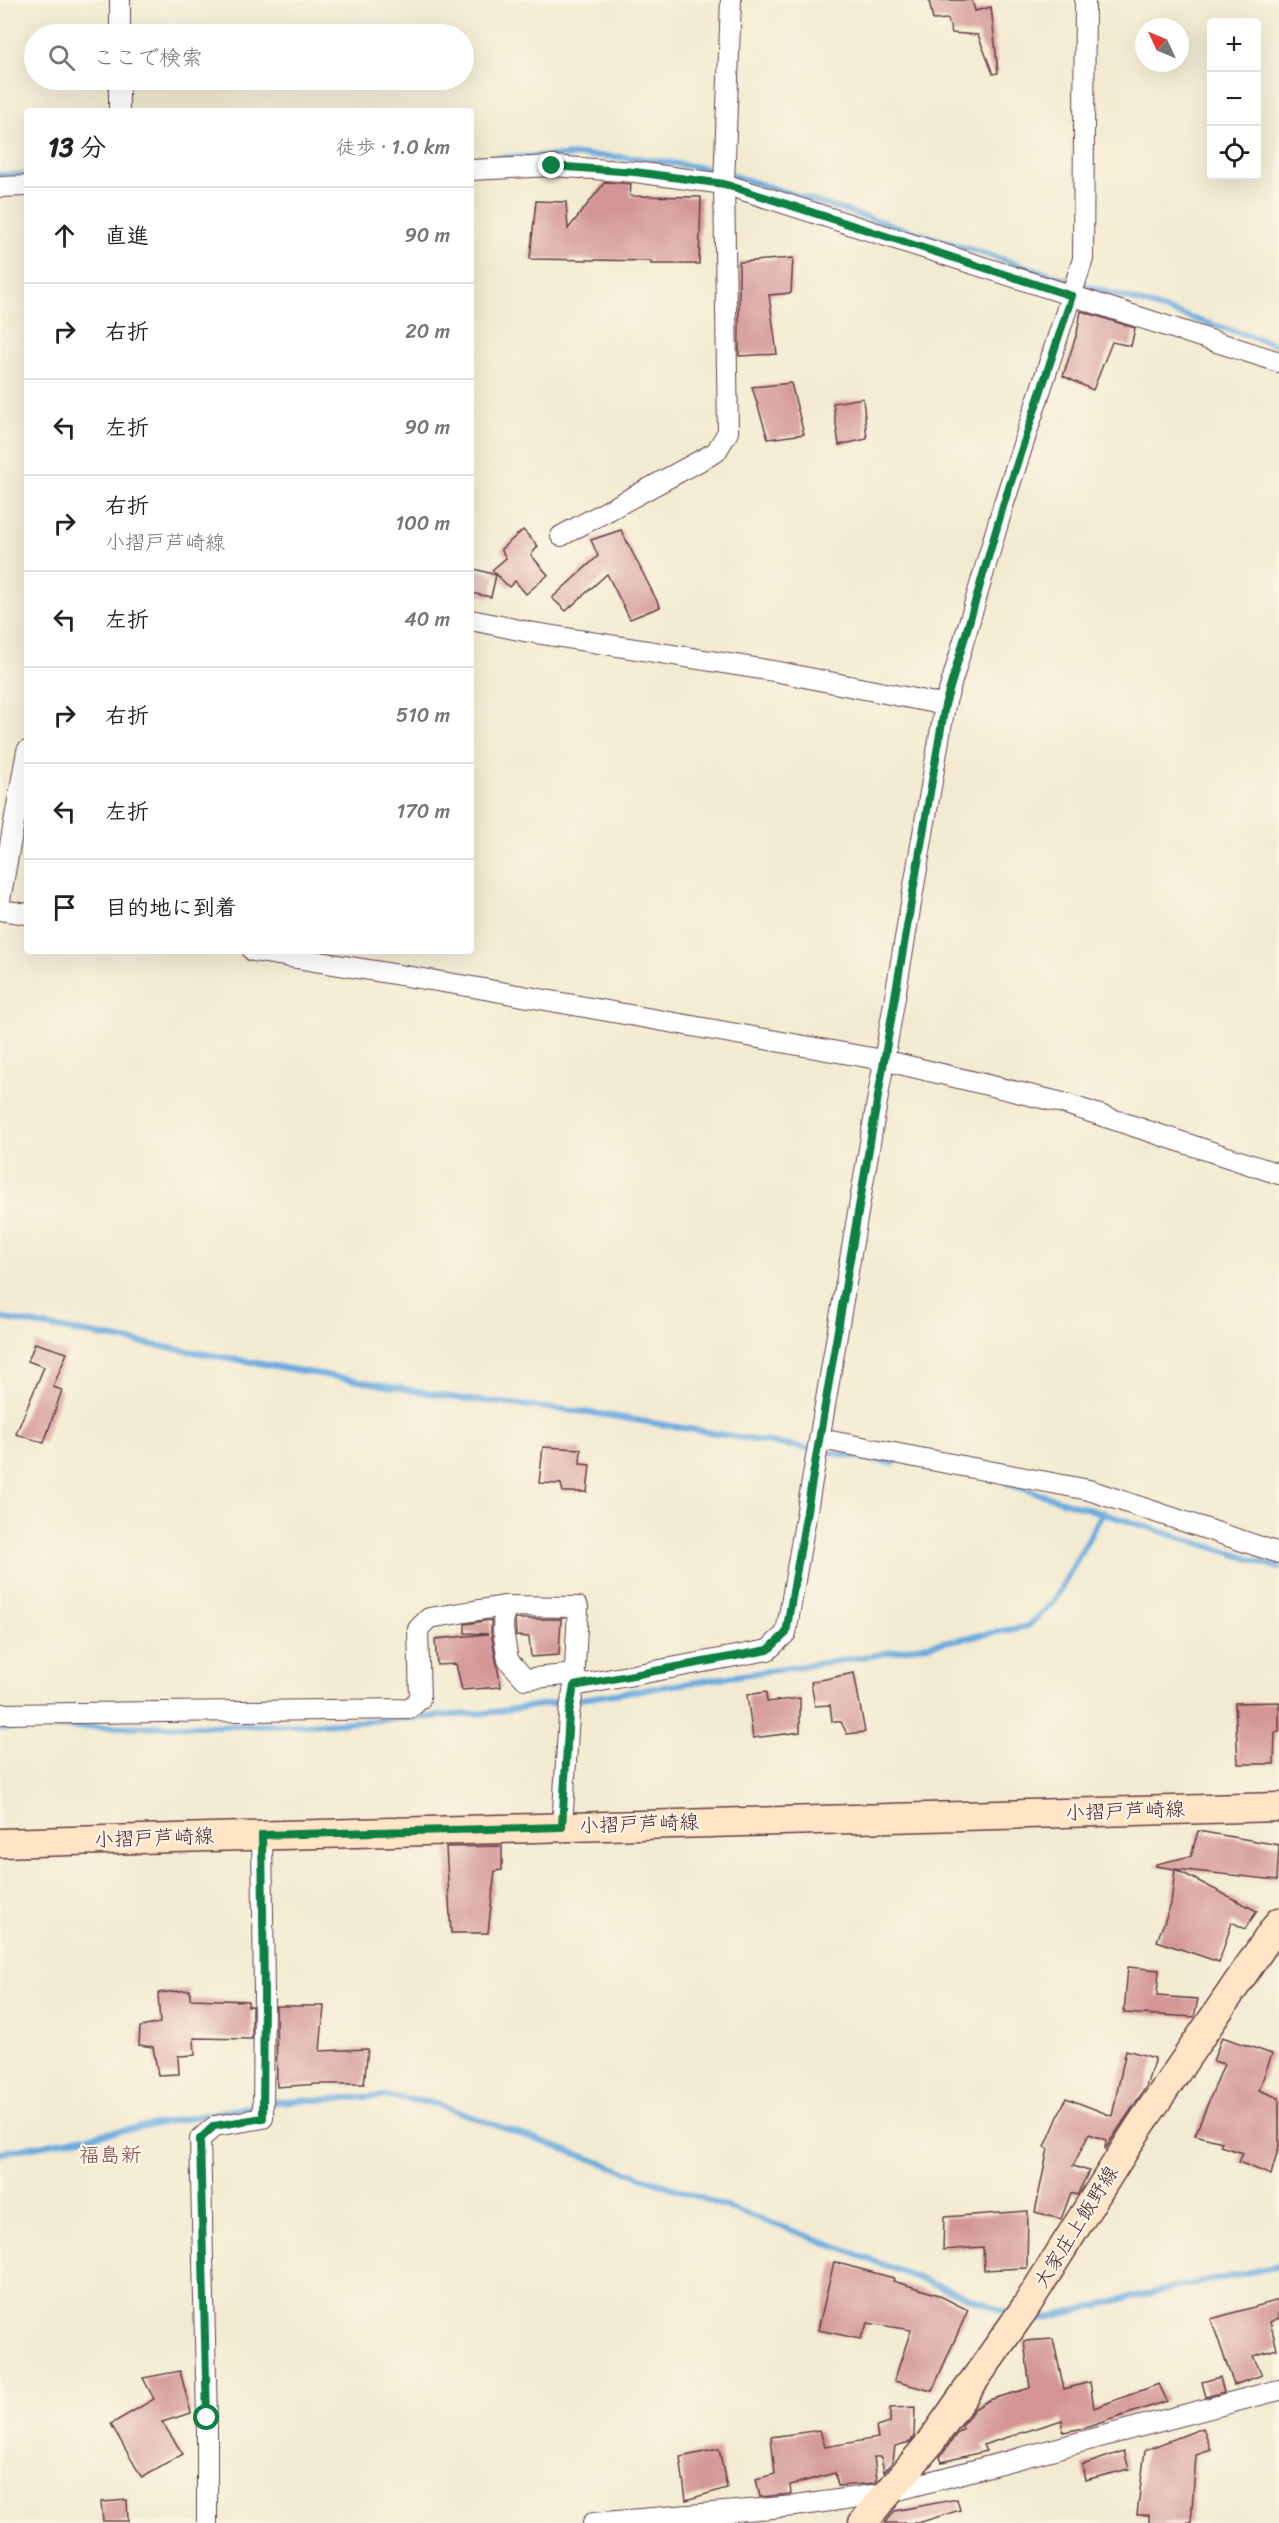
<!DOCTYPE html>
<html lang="ja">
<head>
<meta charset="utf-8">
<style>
	:root { --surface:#fff; --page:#f2f2f2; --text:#222; --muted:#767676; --line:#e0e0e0 }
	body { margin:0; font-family:Sriracha,"Klee One",sans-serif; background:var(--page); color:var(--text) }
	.controls { position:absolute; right:18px; top:18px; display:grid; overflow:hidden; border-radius:6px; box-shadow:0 6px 24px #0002 }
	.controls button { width:54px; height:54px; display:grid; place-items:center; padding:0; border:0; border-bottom:2px solid var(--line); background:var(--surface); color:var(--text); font:30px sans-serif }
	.compass { position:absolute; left:1135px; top:18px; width:54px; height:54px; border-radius:50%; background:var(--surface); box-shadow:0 6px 24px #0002; rotate:314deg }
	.stop { position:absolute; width:18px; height:18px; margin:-14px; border:4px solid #0b8043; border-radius:50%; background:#fff }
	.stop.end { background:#0b8043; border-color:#fff; box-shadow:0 2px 6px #0008 }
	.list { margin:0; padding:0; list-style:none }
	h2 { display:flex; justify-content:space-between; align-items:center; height:78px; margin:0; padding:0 24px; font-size:26px }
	h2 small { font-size:20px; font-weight:400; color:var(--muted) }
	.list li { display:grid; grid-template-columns:39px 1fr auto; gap:18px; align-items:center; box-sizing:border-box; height:96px; padding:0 24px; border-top:2px solid var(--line) }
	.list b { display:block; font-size:22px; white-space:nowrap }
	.list p { margin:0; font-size:20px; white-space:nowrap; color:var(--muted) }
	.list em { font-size:20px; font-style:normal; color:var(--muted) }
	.icon { flex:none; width:33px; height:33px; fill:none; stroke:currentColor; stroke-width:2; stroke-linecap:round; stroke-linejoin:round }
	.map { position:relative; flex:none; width:1279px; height:2523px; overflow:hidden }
	.search { position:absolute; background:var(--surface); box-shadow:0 6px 24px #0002; left:24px; top:24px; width:450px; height:66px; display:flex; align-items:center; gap:15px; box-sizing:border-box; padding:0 21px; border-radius:33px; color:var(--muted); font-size:22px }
	.panel { position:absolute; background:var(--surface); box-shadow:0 6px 24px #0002; left:24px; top:108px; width:450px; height:846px; border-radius:6px }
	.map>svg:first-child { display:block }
</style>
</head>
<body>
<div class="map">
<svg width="1279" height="2523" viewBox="0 0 1279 2523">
	<rect width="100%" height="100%" fill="#fcf5e5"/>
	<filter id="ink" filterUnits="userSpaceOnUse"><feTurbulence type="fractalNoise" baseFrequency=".0167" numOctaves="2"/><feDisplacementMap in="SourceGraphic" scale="12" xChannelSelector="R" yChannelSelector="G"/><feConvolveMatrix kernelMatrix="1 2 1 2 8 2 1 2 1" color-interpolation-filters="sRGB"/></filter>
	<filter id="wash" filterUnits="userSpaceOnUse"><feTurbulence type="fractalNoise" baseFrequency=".008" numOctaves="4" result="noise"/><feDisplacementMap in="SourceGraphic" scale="24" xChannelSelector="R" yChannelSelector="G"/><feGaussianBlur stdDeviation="1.35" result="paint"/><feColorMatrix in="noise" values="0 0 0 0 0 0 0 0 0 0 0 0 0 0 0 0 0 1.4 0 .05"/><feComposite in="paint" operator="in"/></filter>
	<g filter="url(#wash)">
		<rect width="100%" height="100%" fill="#f3ebd1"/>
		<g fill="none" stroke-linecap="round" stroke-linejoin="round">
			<g stroke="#6aabde" stroke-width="6">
				<path d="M 471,159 L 583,155 L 637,158 L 711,169 L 1278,345"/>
				<path d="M 0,175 L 27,174"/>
				<path d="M 0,1318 L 456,1398 L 593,1413 L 894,1463"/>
				<path d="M 1007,1484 L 1279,1568"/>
				<path d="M 0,1728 L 307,1725 L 486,1713 L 870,1656 L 1028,1626 L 1053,1603 L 1103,1512"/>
				<path d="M 0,2153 L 274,2102 L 386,2096 L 433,2103 L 808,2236 L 1012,2314"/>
				<path d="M 1028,2319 L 1033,2321 L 1127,2298 L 1279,2266"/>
			</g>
		</g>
		<g id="blocks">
			<g fill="#d39695">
				<path d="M 929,0 L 972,0 L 975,11 L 991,7 L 998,73 L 993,74 L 978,35 L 952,33 L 948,19 L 933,20 Z"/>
				<path d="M 605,182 L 631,184 L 630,196 L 701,197 L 699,264 L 651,264 L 651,261 L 530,259 L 536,201 L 566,202 L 568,229 Z"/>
				<path d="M 793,258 L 791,293 L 769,295 L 777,354 L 739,356 L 739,262 Z"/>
				<path d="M 1081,311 L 1135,328 L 1131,346 L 1112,342 L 1093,390 L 1063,376 L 1077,333 Z"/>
				<path d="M 791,383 L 804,434 L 768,439 L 752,387 Z"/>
				<path d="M 863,398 L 867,439 L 839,445 L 833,403 Z"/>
				<path d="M 523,530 L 538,546 L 531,555 L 548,575 L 526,594 L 515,581 L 509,587 L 492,570 L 506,558 L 501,549 Z"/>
				<path d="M 621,530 L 660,607 L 630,619 L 607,574 L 566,611 L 552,598 L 598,556 L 591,540 Z"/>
				<path d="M 471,568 L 496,575 L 491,597 L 471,593 Z"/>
				<path d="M 35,1343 L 67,1353 L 53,1387 L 62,1390 L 44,1443 L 16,1434 L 44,1367 L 28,1361 Z"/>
				<path d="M 543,1447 L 581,1449 L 580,1464 L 590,1465 L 587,1492 L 563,1492 L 561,1484 L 539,1483 Z"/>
				<path d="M 515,1619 L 561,1619 L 559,1655 L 531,1657 L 529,1637 L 516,1636 Z"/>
				<path d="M 491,1620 L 491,1632 L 501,1687 L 462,1690 L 456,1664 L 437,1665 L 435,1639 L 488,1634 L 465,1633 L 465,1624 Z"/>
				<path d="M 854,1673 L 865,1732 L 847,1734 L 841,1722 L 832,1721 L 830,1705 L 815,1706 L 811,1682 Z"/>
				<path d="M 766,1692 L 767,1702 L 800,1698 L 800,1732 L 753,1738 L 747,1695 Z"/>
				<path d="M 1279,1702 L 1279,1732 L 1275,1733 L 1274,1764 L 1238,1764 L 1235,1703 Z"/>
				<path d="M 1198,1831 L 1279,1845 L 1277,1880 L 1175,1869 L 1257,1911 L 1245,1929 L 1232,1922 L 1219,1962 L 1157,1941 L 1171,1904 L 1175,1869 L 1156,1866 L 1156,1864 L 1191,1856 Z"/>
				<path d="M 502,1846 L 502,1870 L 495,1871 L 488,1933 L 451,1933 L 446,1847 Z"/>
				<path d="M 1128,1967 L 1159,1970 L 1157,1996 L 1198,1999 L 1194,2017 L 1124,2013 Z"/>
				<path d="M 190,1990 L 190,1999 L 248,2001 L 248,2006 L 252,2006 L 252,2039 L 194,2038 L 195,2055 L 178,2056 L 179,2074 L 158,2075 L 153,2047 L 139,2045 L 140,2027 L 160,2023 L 158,1993 Z"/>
				<path d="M 276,2006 L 324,2006 L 320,2051 L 368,2049 L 364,2084 L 319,2084 L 277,2087 Z"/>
				<path d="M 1222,2037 L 1272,2054 L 1259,2090 L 1279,2098 L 1279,2146 L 1271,2175 L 1239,2162 L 1243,2153 L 1220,2146 L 1222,2142 L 1195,2135 L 1224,2064 L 1213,2061 Z"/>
				<path d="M 1126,2050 L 1155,2058 L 1146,2087 L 1105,2149 L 1106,2140 L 1089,2134 L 1073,2166 L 1089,2171 L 1077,2195 L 1071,2193 L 1061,2219 L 1035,2212 L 1048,2149 L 1045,2147 L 1066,2098 L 1112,2116 Z"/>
				<path d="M 1028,2211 L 1027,2268 L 984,2270 L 983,2247 L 943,2250 L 944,2217 Z"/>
				<path d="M 834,2262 L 894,2278 L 893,2281 L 936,2294 L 968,2310 L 932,2391 L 894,2381 L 911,2330 L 868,2323 L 860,2339 L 818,2330 Z"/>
				<path d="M 1279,2300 L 1279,2318 L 1270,2322 L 1277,2349 L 1253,2356 L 1262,2375 L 1234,2385 L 1211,2319 Z"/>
				<path d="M 1053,2339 L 1064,2389 L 1090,2382 L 1094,2408 L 1159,2384 L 1167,2401 L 1085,2428 L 1063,2432 L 1062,2420 L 983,2445 L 986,2451 L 942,2462 L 940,2457 L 958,2432 L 963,2429 L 962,2426 L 974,2409 L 989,2400 L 1030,2388 L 1024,2341 Z"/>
				<path d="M 180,2371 L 191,2413 L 162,2422 L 183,2454 L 142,2478 L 111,2424 L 154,2399 L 143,2378 Z"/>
				<path d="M 1220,2377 L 1224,2392 L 1206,2397 L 1202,2382 Z"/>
				<path d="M 915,2407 L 914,2436 L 910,2442 L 895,2446 L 893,2461 L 884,2472 L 881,2457 L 874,2457 L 877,2480 L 875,2483 L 838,2486 L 835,2473 L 790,2485 L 791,2494 L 760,2497 L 756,2479 L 775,2474 L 771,2437 L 820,2430 L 825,2447 L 878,2438 L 876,2427 L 890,2423 L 890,2408 Z"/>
				<path d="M 1203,2428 L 1211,2450 L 1196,2455 L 1191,2523 L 1149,2523 L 1149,2515 L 1137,2515 L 1145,2450 Z"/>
				<path d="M 719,2449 L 727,2488 L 686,2500 L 680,2457 Z"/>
				<path d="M 1124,2451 L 1129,2469 L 1085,2480 L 1082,2465 Z"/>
				<path d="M 957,2499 L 960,2510 L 918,2523 L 885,2523 L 895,2511 Z"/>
				<path d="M 127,2500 L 128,2521 L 103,2521 L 101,2502 Z"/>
			</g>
		</g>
	</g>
	<g filter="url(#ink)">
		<use href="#blocks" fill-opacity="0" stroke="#633e44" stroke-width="1.5"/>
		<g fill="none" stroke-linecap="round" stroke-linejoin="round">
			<defs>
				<g id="street">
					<path d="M 120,34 L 120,0"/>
					<path d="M 119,111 L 119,80"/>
					<path d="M 471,170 L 552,166 L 635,172 L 724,184 L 1279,362"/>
					<path d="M 0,187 L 27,186"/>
					<path d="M 561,536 L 716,452 L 728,432 L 724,184 L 731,0"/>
					<path d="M 471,620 L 529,632 L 779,672 L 945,705"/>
					<path d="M 0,900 L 27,751"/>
					<path d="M 0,910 L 27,914"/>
					<path d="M 253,951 L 467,986 L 883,1060 L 1063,1103 L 1279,1174"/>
					<path d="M 820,1439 L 1089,1490 L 1279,1553"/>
					<path d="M 504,1606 L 503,1630 L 508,1660 L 525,1679 L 575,1674"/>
					<path d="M 0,1714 L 409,1709 L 420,1699 L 418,1629 L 429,1618 L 504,1606 L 578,1607 L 574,1686"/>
					<path d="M 562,1827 L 569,1714 L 574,1686 L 768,1650 L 786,1633 L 945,705 L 1004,503 L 1083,259 L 1085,0"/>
					<path d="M 207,2523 L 207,2418 L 200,2139 L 215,2126 L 263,2118 L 264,1993 L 262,1835"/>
					<path d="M 593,2523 L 795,2506 L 887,2493 L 1279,2390"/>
				</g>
				<g id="secondary">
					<path d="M 0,1843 L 1279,1807"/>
					<path d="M 863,2523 L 930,2443 L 1025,2308 L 1139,2127 L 1279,1922"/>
				</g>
			</defs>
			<use href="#street" stroke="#633e44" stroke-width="22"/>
			<use href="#secondary" stroke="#633e44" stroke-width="31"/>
			<use href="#street" stroke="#fff" stroke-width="20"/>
			<use href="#secondary" stroke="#ffe4c6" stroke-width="28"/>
		</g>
	</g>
	<g fill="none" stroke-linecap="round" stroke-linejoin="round" filter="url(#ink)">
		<path stroke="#0b8043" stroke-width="8" d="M 207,2418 L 200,2139 L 214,2126 L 263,2118 L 264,1993 L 262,1835 L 562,1827 L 569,1714 L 574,1686 L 768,1650 L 786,1633 L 945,705 L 1004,503 L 1072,296 L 724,184 L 635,172 L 552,166"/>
	</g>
	<g text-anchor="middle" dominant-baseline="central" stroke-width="4.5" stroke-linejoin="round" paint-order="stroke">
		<g font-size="20" fill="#4a1f2b" stroke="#fcf5e5">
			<text transform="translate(1125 1811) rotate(-2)">小摺戸芦崎線</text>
			<text transform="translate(639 1824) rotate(-2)">小摺戸芦崎線</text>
			<text transform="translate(154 1838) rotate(-2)">小摺戸芦崎線</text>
			<text transform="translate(1076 2227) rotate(-58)">大家庄上飯野線</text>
		</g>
		<g font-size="21" fill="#7a4950" stroke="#fcf5e5">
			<text x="110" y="2155">福島新</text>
		</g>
	</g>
</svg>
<div class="controls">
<button>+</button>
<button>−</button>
<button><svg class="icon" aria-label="locate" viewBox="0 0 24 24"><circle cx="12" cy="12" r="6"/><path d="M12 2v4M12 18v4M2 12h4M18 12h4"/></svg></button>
</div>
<svg class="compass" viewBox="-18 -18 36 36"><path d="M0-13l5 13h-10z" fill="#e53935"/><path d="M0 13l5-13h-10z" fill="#767676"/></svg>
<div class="stop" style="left:207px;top:2418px"></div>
<div class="stop end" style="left:552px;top:166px"></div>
<div class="search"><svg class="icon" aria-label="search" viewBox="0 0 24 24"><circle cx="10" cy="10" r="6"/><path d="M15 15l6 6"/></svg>ここで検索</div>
<section class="panel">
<h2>13 分<small>徒歩 · 1.0 km</small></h2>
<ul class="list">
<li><svg class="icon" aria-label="ahead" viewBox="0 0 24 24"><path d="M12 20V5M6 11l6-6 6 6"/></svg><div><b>直進</b></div><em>90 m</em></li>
<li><svg class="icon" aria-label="right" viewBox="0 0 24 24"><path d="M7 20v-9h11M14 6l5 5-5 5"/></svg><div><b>右折</b></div><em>20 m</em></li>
<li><svg class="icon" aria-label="left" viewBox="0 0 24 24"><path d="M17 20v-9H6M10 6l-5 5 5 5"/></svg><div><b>左折</b></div><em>90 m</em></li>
<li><svg class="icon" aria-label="right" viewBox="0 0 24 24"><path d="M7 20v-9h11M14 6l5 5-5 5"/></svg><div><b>右折</b><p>小摺戸芦崎線</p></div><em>100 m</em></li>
<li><svg class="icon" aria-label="left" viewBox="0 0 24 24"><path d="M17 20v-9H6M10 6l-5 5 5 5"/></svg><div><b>左折</b></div><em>40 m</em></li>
<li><svg class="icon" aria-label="right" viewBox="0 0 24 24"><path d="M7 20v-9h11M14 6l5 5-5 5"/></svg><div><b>右折</b></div><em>510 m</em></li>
<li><svg class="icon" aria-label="left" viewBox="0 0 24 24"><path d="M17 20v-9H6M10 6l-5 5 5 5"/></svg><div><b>左折</b></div><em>170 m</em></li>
<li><svg class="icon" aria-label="arrive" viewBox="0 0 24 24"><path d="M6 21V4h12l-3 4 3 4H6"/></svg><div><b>目的地に到着</b></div></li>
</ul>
</section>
</div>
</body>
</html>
